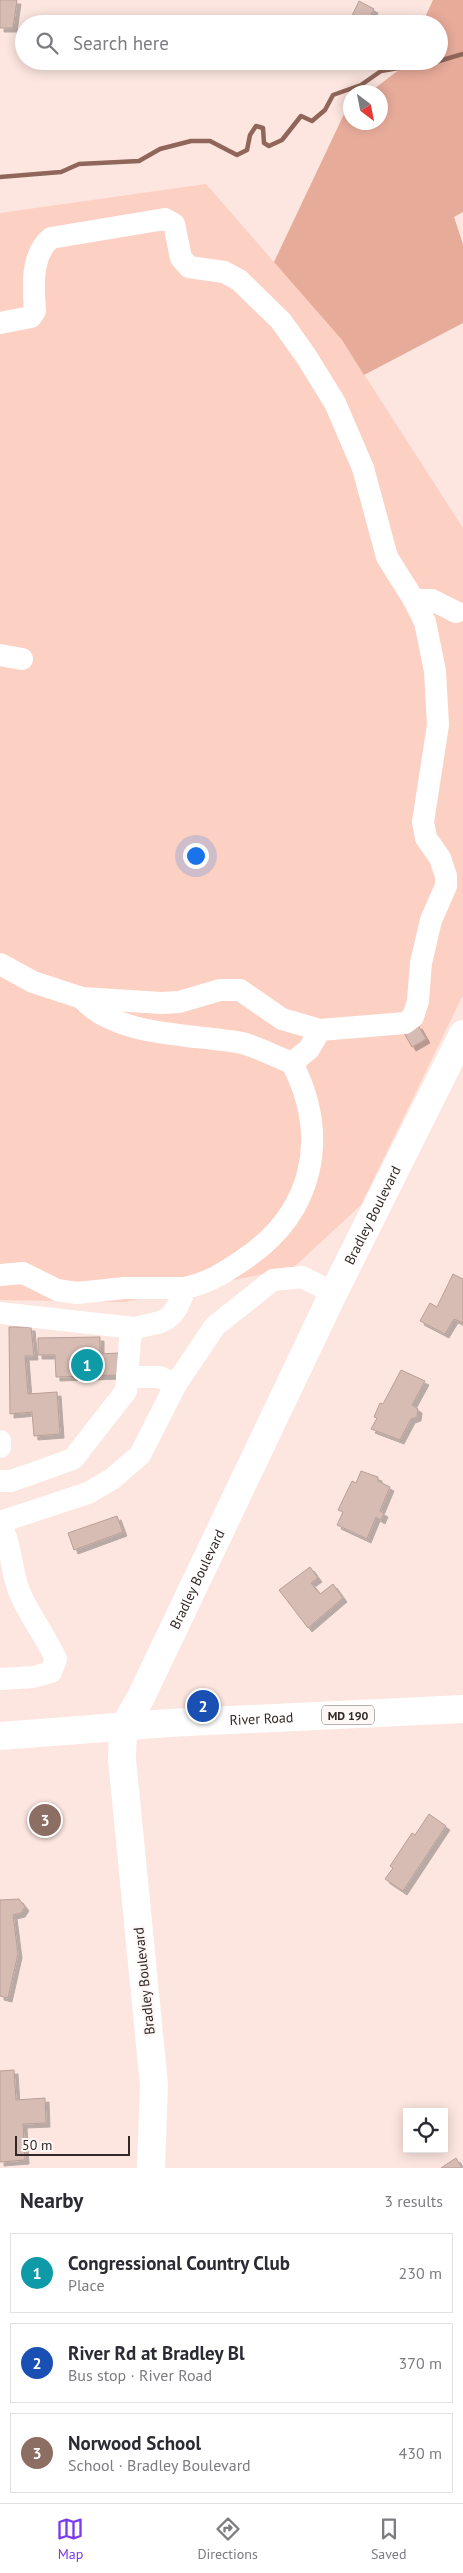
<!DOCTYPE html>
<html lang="en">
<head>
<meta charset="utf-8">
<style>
	:root { --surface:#fff; --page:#f7f7f7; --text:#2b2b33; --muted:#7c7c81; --line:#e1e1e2; --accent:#7c3aed }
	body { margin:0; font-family:"PT Sans",sans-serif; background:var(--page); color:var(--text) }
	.controls { position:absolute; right:15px; bottom:15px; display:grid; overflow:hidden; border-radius:0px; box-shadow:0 2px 12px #0003 }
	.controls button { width:45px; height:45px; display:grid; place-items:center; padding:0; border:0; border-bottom:1px solid var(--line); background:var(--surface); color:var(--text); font:25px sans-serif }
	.compass { position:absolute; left:343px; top:85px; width:45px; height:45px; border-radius:50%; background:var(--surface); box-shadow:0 2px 12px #0003; rotate:148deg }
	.scale { position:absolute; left:15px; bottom:12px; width:115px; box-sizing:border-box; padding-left:5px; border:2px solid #322825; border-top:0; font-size:14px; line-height:18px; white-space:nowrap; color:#322825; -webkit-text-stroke:4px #fdf7f5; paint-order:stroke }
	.you { position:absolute; left:195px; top:855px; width:18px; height:18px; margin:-12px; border:4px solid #fff; border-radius:50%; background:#1a73e8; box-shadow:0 0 0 8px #1a73e833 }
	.badge { display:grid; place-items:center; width:32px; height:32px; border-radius:50%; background:var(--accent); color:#fff; font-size:16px; font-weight:700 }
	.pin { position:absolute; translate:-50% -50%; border:2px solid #fff; box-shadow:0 1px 5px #0006 }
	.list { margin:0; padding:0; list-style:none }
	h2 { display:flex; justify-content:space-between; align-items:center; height:65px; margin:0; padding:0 20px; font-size:21px }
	h2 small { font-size:16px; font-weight:400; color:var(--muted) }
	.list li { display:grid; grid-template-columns:32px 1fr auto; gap:15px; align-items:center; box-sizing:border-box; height:80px; margin:0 10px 10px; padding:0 10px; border:1px solid var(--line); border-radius:0px }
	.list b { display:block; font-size:19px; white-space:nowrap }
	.list p { margin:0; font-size:16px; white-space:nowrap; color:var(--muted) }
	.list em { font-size:16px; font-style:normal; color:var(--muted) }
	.icon { flex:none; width:28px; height:28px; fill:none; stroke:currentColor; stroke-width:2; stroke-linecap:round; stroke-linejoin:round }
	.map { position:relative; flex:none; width:463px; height:2168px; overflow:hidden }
	.search { position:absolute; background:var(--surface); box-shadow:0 2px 12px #0003; left:15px; right:15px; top:15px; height:55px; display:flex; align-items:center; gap:12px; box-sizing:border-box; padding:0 18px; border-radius:28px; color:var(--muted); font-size:19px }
	.sheet { height:335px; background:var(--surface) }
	nav { display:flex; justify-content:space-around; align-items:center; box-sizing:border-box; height:70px; border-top:1px solid var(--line); background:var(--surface); font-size:14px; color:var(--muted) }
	nav a { display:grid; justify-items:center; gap:2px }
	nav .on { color:var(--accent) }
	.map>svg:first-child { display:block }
</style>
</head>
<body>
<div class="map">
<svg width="463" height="2168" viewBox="0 0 463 2168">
	<defs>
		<filter id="shadow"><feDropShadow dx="4" dy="4" stdDeviation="0" flood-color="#0004"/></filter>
	</defs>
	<rect width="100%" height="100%" fill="#fce6df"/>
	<path fill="#fcd0c3" d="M 206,184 L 342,340 L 463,528 L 463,995 L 361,1205 L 293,1268 L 124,1302 L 0,1300 L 0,213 Z"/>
	<path fill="#e7ab9a" d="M 433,0 L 463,0 L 463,212 L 454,217 L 463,244 L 463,323 L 364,375 L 342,340 L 274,262 L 345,112 L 350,108 L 350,122 L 380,122 L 380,92 L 370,92 L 404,66 L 406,61 L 439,61 L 439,24 L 422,24 Z"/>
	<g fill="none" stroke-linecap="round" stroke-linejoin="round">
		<g stroke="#90665a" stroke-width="4.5">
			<path d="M 439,61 L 463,54"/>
			<path d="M 0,177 L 61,172 L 79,164 L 139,161 L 160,149 L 191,141 L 210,141 L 237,155 L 247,150 L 250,135 L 256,126 L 263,128 L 264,143 L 269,146 L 282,140 L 301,116 L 312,121 L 325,110 L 333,95 L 361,85 L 381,71 L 439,61"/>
		</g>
	</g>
	<g fill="#d7bcb4" stroke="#b99f97" filter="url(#shadow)">
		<path d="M 0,0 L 17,0 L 13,28 L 0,28 Z"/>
		<path d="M 359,1 L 374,9 L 366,24 L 348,24 Z"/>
		<path d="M 418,1025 L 426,1039 L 412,1047 L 404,1033 Z"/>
		<path d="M 453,1274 L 463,1279 L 463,1323 L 454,1319 L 445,1334 L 420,1321 L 430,1303 L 437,1307 Z"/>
		<path d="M 9,1327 L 31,1327 L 34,1356 L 25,1356 L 28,1394 L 57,1392 L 60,1434 L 34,1436 L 32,1412 L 10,1414 Z"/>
		<path d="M 100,1337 L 100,1354 L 118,1353 L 119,1375 L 56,1377 L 55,1355 L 38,1355 L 38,1338 Z"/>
		<path d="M 401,1370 L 425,1381 L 412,1405 L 418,1409 L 417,1417 L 411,1419 L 400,1440 L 371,1429 L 377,1418 L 374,1417 L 380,1403 L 383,1404 Z"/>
		<path d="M 361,1471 L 378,1477 L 378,1481 L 390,1487 L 380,1511 L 384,1513 L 381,1520 L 376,1517 L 367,1539 L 337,1525 L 343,1512 L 338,1510 L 352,1481 L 356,1483 Z"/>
		<path d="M 117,1516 L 123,1532 L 74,1550 L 68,1533 Z"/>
		<path d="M 310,1567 L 318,1578 L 311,1583 L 320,1594 L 333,1584 L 343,1598 L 308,1628 L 279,1590 Z"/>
		<path d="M 429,1814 L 446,1826 L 403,1891 L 385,1879 L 393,1868 L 390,1866 L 412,1833 L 415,1835 Z"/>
		<path d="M 19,1899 L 25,1907 L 21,1913 L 13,1915 L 18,1954 L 8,1998 L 0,1996 L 0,1900 Z"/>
		<path d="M 14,2070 L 16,2100 L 45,2098 L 46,2123 L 23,2124 L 25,2160 L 0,2162 L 0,2071 Z"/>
		<path d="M 456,2158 L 462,2168 L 441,2168 Z"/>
	</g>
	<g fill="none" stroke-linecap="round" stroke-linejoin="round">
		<g stroke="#fff" stroke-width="22">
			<path d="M 0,323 L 31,317 L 35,311 C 33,287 31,254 51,238 L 165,219 L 174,224 L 181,258 L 189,267 L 224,272 L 239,280 L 281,321 L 306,356 L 335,403 L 363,468 L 387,557 L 414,600 L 425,622 L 435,671 L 438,725 L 423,822 L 426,838 L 440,858 L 446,876 L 446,886 L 431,920 L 421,963 L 418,1001 L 413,1017 L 405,1023 L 320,1030 L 309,1049 L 292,1063 C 330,1137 314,1213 243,1260 C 224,1273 208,1283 185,1288 C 174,1321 167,1322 134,1328"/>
			<path d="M 414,600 L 432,600 L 456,612"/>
			<path d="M 0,655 L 22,659"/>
			<path d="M 0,964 L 33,982 L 82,998 L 162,1003 L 179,1002 L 220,990 L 240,990 L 282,1019 L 320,1030"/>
			<path d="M 82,998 C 114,1037 195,1034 242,1043 C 258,1047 276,1057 292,1063"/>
			<path d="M 0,1275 L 23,1273 L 57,1290 L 77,1293 L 124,1288 L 185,1288"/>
			<path d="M 0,1313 L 134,1328 L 130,1339 L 126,1391 L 73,1459 L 11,1481 L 0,1481"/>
			<path d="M 127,1377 L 159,1377 L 176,1384"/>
			<path d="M 0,1441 L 0,1447"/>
			<path d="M 0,1522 L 88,1493 L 112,1479 L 140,1455 L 176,1384 L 215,1326 L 273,1280 L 302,1277 L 322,1287 L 331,1297"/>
			<path d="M 0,1527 C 8,1532 12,1567 15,1578 C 22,1607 44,1632 56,1659 L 51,1672 L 33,1677 L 0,1679"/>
		</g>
		<g stroke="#fff" stroke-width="28">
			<path id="s1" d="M 0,1736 L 169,1723 L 463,1709"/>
			<path id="s2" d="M 151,2168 L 154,2085 L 122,1759 L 123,1728 L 141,1697 L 333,1294 L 463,1034"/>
		</g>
	</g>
	<g text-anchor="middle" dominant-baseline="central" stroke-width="4.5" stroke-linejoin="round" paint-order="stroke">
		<rect fill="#fdf7f5" stroke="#6f6663" stroke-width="1" x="322" y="1705.5" width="52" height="19" rx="4"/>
		<g font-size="12" font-weight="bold" fill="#322825">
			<text x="348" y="1715">MD 190</text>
		</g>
		<g font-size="14" fill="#322825" stroke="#fdf7f5">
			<text stroke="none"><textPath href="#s2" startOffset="1012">Bradley Boulevard</textPath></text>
			<text stroke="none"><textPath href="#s2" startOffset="608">Bradley Boulevard</textPath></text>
			<text stroke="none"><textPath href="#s1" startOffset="262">River Road</textPath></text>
			<text transform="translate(144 1981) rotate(-96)">Bradley Boulevard</text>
		</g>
	</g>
</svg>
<div class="controls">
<button><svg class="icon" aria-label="locate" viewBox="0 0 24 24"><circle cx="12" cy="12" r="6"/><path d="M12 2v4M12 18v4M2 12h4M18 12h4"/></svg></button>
</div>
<svg class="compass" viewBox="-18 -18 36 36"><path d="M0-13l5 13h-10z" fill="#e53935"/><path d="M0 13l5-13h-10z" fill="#7c7c81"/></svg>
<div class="scale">50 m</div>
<div class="you"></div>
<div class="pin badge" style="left:87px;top:1365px;background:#0f9aa8">1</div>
<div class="pin badge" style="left:203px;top:1706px;background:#1a4fb4">2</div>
<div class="pin badge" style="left:45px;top:1820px;background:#8d6e63">3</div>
<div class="search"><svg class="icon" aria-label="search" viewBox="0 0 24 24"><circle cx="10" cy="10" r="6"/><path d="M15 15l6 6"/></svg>Search here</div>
</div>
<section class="sheet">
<h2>Nearby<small>3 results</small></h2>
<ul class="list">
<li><span class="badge" style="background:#0f9aa8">1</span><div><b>Congressional Country Club</b><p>Place</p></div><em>230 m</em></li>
<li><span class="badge" style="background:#1a4fb4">2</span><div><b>River Rd at Bradley Bl</b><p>Bus stop · River Road</p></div><em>370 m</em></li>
<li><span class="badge" style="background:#8d6e63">3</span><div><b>Norwood School</b><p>School · Bradley Boulevard</p></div><em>430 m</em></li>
</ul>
</section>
<nav>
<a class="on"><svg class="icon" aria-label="map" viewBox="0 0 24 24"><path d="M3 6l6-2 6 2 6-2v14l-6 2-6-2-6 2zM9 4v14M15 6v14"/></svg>Map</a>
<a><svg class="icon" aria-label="directions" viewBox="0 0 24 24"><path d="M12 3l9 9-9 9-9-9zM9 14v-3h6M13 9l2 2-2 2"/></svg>Directions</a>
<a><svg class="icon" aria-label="saved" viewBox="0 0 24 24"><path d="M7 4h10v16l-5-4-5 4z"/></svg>Saved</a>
</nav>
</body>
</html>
